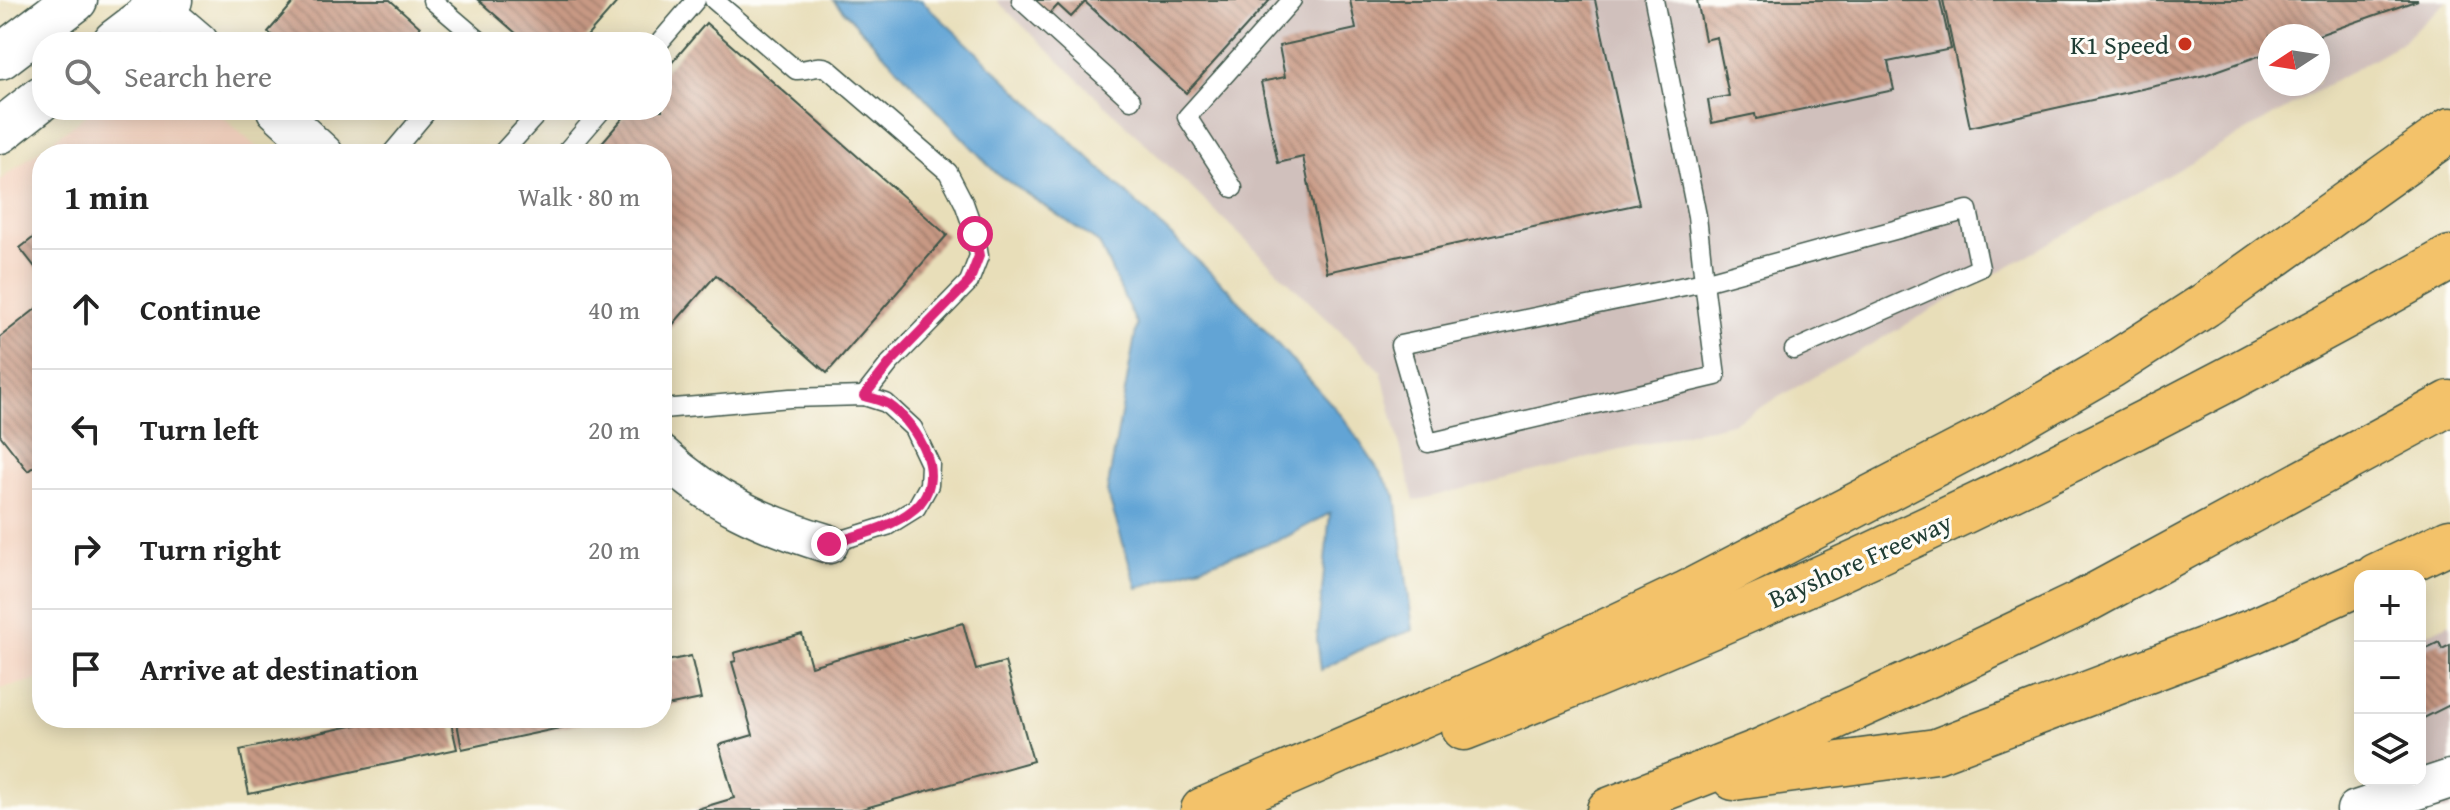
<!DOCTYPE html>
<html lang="en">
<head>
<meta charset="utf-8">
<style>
	:root { --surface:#fff; --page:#f6f6f6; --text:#222; --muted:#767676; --line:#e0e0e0 }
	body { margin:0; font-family:"Gentium Book Plus",serif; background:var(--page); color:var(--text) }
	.controls { position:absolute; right:24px; bottom:24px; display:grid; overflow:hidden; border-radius:16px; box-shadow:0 4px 20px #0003 }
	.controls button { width:72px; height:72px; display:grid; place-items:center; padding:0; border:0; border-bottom:2px solid var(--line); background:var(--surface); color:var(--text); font:40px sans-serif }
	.compass { position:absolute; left:2258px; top:24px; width:72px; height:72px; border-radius:50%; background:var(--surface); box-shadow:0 4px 20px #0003; rotate:258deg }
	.stop { position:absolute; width:24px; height:24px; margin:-18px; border:6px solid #db2777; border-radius:50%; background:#fff }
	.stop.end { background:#db2777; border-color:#fff; box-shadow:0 2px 8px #0008 }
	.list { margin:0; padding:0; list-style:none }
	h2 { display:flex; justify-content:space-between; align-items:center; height:104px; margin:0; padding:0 32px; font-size:34px }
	h2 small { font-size:26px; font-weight:400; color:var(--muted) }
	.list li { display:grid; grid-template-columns:52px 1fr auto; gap:24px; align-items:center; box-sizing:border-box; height:120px; padding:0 32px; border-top:2px solid var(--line) }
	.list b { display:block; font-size:30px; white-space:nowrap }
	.list em { font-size:26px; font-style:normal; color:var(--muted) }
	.icon { flex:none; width:44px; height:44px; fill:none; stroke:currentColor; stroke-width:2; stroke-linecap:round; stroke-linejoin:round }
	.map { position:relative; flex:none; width:2450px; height:810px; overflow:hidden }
	.search { position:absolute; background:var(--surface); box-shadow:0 4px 20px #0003; left:32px; top:32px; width:640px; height:88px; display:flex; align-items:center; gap:20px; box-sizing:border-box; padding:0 28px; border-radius:32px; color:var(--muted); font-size:30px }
	.panel { position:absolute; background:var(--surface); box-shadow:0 4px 20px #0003; left:32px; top:144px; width:640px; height:584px; border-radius:32px }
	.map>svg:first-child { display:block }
</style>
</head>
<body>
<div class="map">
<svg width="2450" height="810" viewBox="0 0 2450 810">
	<defs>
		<pattern id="building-back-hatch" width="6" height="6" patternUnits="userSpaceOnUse" patternTransform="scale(2)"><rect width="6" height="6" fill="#c89984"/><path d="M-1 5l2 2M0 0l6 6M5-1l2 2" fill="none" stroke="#a27e6d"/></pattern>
	</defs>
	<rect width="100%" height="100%" fill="#fdfcf7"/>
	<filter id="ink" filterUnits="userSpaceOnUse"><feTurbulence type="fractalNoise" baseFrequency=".0125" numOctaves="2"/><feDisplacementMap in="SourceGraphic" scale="16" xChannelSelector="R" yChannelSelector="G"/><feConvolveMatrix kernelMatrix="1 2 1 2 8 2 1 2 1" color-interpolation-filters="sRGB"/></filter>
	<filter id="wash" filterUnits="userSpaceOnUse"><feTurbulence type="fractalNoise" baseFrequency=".006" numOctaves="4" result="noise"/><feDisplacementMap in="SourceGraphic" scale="32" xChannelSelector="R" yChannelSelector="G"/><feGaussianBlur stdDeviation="1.8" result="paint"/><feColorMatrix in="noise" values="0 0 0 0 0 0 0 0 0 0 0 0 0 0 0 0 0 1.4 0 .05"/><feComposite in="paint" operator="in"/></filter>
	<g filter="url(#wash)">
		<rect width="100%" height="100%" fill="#e8deb9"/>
		<path fill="#f4d3c0" d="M 93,110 L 215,110 L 264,154 L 42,154 L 42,679 L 0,688 L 0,180 Z"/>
		<g fill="#d0c0bc" fill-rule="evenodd">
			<path d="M 996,0 L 2448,0 L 2401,43 L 1735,422 L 1414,501 L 1381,371 ZM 2270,36 L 2318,36 L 2318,84 L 2270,84 Z"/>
			<path d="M 2450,623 L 2450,810 L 2400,810 L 2420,780 L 2420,637 Z"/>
		</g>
		<path fill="#62a4d5" stroke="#407084" stroke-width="2" d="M 833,0 L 921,0 L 1229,290 L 1343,417 L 1396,496 L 1413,630 L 1368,646 L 1321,670 L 1317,639 L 1330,513 L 1286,537 L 1137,588 L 1107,492 L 1137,325 L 1099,243 L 997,174 Z"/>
		<g id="blocks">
			<g fill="url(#building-back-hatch)">
				<path d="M 292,0 L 390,0 L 420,27 L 407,42 L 280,42 L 268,32 L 294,2 Z"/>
				<path d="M 478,0 L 619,0 L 582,42 L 526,42 Z"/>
				<path d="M 1022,0 L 1270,0 L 1186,93 L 1085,2 L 1071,17 L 1058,5 L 1044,20 Z"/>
				<path d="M 1350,0 L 1595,0 L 1639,204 L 1327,272 L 1303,157 L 1278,163 L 1261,82 L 1285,77 L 1279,46 L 1356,29 Z"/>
				<path d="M 1697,0 L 1940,0 L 1951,49 L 1888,62 L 1894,90 L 1756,119 L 1755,114 L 1712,123 L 1708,100 L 1729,96 L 1717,37 L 1705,40 Z"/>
				<path d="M 1943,0 L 2418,0 L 2316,36 L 2270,36 L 2270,52 L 2205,75 L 1970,127 Z"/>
				<path d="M 706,23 L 947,235 L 827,373 L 716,275 L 662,337 L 662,154 L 592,154 L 630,110 L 662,110 L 662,74 Z"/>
				<path d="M 42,231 L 42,276 L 20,248 Z"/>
				<path d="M 42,304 L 42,460 L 28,471 L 0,435 L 0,337 Z"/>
				<path d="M 963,623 L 976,670 L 1005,662 L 1033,761 L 858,810 L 694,810 L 734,798 L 719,745 L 753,735 L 732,662 L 736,661 L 734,653 L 802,634 L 811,666 Z"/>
				<path d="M 2439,642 L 2442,649 L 2450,645 L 2450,705 L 2420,720 L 2420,651 Z"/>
				<path d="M 691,656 L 701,699 L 662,707 L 662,662 Z"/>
				<path d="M 388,718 L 450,718 L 457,749 L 249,794 L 240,750 Z"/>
				<path d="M 456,718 L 602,718 L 602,719 L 462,749 Z"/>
			</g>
		</g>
	</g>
	<g filter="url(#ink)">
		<use href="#blocks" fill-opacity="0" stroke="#3d5548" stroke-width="2"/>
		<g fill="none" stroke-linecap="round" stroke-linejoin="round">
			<defs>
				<g id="service">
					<path d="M 432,0 L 481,42"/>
					<path d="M 714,0 L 796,70 C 808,71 817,64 827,68 L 948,172 L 964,203 L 975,234 L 979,256 L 969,282 L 890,363 L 864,396"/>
					<path d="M 1021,0 L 1131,100"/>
					<path d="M 1654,0 L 1697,216 L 1704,282 L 1400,345 L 1428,443 L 1716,376 L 1704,282 L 1968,210 L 1980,268 L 1794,350"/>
					<path d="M 660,42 L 696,0"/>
					<path d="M 391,154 L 428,110"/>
					<path d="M 501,154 L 541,110"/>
					<path d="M 564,154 L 602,110"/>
					<path d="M 1233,188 L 1187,117 L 1292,0"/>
					<path d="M 662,409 L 790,398 L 864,396 L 886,403 L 913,428 L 930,464 L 929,485 L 916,508 L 887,526 L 829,544"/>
				</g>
				<g id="minor">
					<path d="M 150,0 L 199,42"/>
					<path d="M 276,110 L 324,154"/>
					<path d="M 662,455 C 711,501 765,525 829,544"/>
					<path d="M 2356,810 L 2450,779"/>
				</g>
				<g id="tertiary">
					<path d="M 115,42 L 170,0"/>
					<path d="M 0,57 L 75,0"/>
					<path d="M 0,131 L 42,98"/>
				</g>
				<g id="motorway">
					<path d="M 2376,576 L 2450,541"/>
					<path d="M 1464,728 C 1803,596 2133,438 2450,258"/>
					<path d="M 1734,778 L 1936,751 L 2253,631 L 2360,583"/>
					<path d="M 1203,810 L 1499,682 L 1685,594 L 1997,432 L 2109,367 L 2205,305 L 2450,130"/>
					<path d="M 1609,810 L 1760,751 L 1931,674 L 2079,604 L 2450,403"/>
				</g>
			</defs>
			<use href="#service" stroke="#3d5548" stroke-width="21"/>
			<use href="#minor" stroke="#3d5548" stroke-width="41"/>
			<use href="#tertiary" stroke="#3d5548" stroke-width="47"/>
			<use href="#motorway" stroke="#3d5548" stroke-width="47"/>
			<use href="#service" stroke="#fff" stroke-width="18"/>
			<use href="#minor" stroke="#fff" stroke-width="38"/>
			<use href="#tertiary" stroke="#fff" stroke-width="44"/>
			<use href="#motorway" stroke="#f3c26a" stroke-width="44"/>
		</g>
	</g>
	<g fill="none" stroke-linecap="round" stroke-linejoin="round" filter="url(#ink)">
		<path stroke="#db2777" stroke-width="10" d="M 829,544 C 858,535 890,529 914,509 C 950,479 918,425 888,404 C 881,400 872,398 864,396 L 890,363 L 969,282 L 979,256 L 975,234"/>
	</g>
	<circle fill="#c8321e" stroke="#fdfcf7" stroke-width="3" cx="2185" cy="44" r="8"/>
	<g text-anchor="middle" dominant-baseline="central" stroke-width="6" stroke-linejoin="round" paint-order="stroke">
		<g font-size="26" fill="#1f3d34" stroke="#fdfcf7" text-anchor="end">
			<text x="2169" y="44">K1 Speed</text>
		</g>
		<g font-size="26" fill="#1f3d34" stroke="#fdfcf7">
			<text transform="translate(1860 560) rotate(-24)">Bayshore Freeway</text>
		</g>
	</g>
</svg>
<div class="controls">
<button>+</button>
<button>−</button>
<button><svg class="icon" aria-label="layers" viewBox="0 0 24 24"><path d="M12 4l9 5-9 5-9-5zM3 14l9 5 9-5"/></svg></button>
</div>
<svg class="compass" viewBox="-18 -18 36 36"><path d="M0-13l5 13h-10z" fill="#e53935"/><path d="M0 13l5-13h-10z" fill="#767676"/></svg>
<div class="stop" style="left:975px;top:234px"></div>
<div class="stop end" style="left:829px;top:544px"></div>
<div class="search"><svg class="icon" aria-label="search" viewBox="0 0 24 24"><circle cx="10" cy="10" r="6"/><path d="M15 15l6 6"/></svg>Search here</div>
<section class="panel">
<h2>1 min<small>Walk · 80 m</small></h2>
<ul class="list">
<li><svg class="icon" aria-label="ahead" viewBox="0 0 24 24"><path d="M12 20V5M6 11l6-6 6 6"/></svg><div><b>Continue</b></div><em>40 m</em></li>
<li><svg class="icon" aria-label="left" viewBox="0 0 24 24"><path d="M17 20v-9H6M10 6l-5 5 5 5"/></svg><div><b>Turn left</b></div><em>20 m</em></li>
<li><svg class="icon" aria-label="right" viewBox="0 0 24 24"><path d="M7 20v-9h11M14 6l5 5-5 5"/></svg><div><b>Turn right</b></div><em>20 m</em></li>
<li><svg class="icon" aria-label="arrive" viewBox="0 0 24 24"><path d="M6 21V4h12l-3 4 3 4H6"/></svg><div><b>Arrive at destination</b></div></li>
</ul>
</section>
</div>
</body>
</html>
